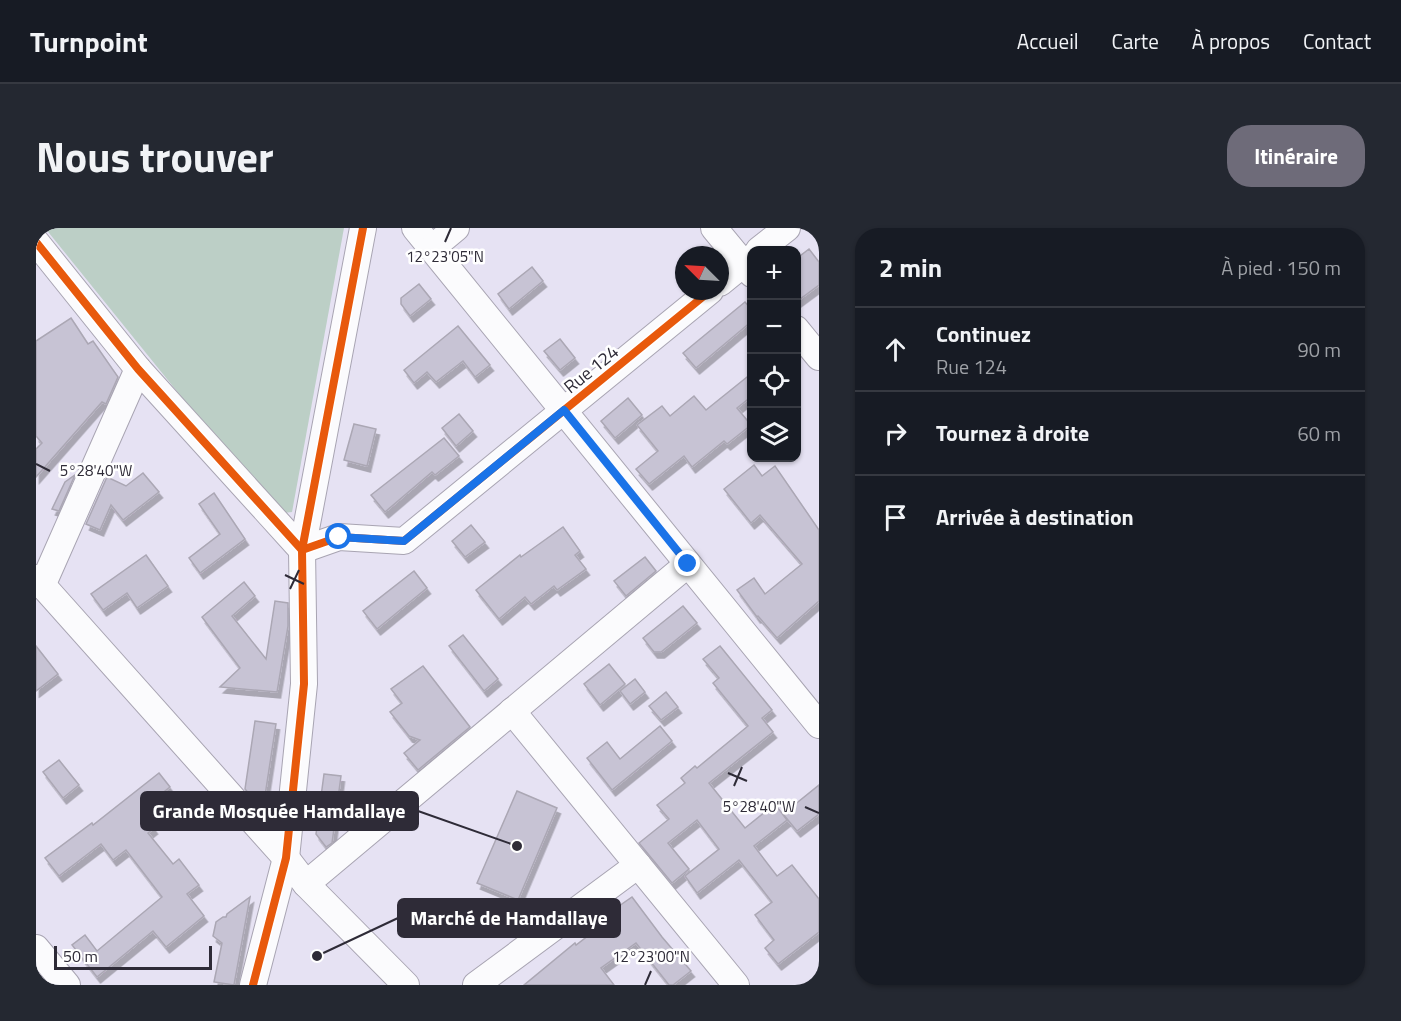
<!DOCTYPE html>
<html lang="fr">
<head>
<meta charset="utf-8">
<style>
	:root { --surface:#171b24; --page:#242831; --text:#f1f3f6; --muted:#9ea1a6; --line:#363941; --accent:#6e6b79 }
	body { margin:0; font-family:"Titillium Web",sans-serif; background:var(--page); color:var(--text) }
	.controls { position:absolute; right:18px; top:18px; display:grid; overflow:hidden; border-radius:12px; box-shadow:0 2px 4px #0004 }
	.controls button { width:54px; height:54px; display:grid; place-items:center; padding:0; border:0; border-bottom:2px solid var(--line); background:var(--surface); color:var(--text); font:30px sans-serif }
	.compass { position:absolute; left:639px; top:18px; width:54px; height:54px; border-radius:50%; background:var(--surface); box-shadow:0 2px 4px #0004; rotate:294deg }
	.scale { position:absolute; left:18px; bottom:15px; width:158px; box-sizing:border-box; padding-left:6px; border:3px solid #2e2b37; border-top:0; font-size:16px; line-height:21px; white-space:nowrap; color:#2e2b37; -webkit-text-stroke:4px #fff; paint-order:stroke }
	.stop { position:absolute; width:18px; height:18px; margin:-14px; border:4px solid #1a73e8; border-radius:50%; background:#fff }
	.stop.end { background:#1a73e8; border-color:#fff; box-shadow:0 2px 6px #0008 }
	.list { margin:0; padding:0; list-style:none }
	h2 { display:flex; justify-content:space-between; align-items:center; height:78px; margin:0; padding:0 24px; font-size:26px }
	h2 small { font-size:20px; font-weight:400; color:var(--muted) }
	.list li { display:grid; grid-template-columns:39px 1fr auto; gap:18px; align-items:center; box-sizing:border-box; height:84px; padding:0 24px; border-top:2px solid var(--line) }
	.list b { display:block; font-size:22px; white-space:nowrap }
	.list p { margin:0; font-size:20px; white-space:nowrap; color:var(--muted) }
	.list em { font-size:20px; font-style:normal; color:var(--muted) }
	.icon { flex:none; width:33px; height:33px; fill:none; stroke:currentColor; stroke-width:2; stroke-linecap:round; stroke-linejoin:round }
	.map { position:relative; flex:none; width:783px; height:757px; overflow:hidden; border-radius:24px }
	header { display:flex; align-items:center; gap:36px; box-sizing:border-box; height:84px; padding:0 30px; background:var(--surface); border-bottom:2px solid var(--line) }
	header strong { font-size:28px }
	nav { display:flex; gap:33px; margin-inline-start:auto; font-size:21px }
	.intro { display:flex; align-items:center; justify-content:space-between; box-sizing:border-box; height:144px; padding:0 36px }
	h1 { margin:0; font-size:42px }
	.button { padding:15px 27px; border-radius:24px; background:var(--accent); color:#fff; font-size:21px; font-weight:700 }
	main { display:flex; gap:36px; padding:0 36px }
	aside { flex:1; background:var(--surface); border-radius:24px; box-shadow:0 2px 4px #0004 }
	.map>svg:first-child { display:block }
</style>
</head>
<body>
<header>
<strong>Turnpoint</strong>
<nav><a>Accueil</a><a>Carte</a><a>À propos</a><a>Contact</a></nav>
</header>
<div class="intro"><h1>Nous trouver</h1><a class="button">Itinéraire</a></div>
<main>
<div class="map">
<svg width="783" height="757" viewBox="0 0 783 757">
	<defs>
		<filter id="shadow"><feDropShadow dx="3.5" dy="6" stdDeviation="0" flood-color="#0004"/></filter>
	</defs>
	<rect width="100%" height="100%" fill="#e6e2f3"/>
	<path fill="#bccfc6" d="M 9,0 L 308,0 L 256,284 L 240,286 Z"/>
	<g fill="#c7c3d4" stroke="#aba7b4" stroke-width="1.5" filter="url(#shadow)">
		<path d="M 773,21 L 783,34 L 783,57 L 760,74 L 760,31 Z"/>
		<path d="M 496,39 L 507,53 L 473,81 L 462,66 Z"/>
		<path d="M 383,56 L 395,71 L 374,88 L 365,76 L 365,70 Z"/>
		<path d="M 709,74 L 716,82 L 716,93 L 660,140 L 647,125 Z"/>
		<path d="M 35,90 L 52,116 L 57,113 L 82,149 L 70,176 L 66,174 L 0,249 L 0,221 L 6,215 L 0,208 L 0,113 Z"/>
		<path d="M 422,98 L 454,137 L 439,149 L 427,133 L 400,154 L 391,144 L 378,155 L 368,142 Z"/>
		<path d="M 524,111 L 539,130 L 524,142 L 508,123 Z"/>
		<path d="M 716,145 L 716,168 L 701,180 L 715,197 L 691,216 L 688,213 L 656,239 L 648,228 L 613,256 L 600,241 L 622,223 L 601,197 L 626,178 L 634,188 L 658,168 L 670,182 Z"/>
		<path d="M 592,170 L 606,187 L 579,210 L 565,193 Z"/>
		<path d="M 423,186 L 437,203 L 420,218 L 406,200 Z"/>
		<path d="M 318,196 L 340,201 L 331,238 L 308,232 Z"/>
		<path d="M 408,210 L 423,228 L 399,247 L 396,244 L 349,284 L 335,267 Z"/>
		<path d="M 718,237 L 726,248 L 739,238 L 783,302 L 783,373 L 741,410 L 722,388 L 721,389 L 701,362 L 718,350 L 729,366 L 766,336 L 724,287 L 715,295 L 688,261 Z"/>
		<path d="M 107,245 L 123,264 L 87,292 L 75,277 L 64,302 L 50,296 L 71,249 L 90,258 Z"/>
		<path d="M 39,247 L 23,283 L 16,281 L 29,254 Z"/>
		<path d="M 178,265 L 209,311 L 164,345 L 153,330 L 184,306 L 163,276 Z"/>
		<path d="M 435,297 L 449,314 L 429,329 L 416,313 Z"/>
		<path d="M 527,299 L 544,323 L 539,327 L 550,341 L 521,362 L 518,358 L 495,376 L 489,369 L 463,391 L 440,362 L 484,327 L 485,329 Z"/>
		<path d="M 110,327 L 132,358 L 101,380 L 91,365 L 67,382 L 55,366 Z"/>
		<path d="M 609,329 L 620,343 L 590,368 L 578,353 Z"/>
		<path d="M 378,343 L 391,360 L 341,401 L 327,383 Z"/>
		<path d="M 208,354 L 219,368 L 196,388 L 230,431 L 239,373 L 252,375 L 252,398 L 241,464 L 184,459 L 204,440 L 166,389 Z"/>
		<path d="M 647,378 L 661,395 L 625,424 L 618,424 L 607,410 Z"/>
		<path d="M 427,407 L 462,451 L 448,463 L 413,418 Z"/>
		<path d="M 0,418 L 22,446 L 0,463 Z"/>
		<path d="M 684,418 L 736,482 L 726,490 L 737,504 L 673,555 L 709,600 L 739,576 L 751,592 L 718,618 L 741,648 L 756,637 L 783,671 L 783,704 L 742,736 L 729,720 L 738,712 L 719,687 L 736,674 L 703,632 L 661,665 L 649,648 L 683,621 L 661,592 L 632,615 L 653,641 L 636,655 L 603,615 L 633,591 L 621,577 L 649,555 L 645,550 L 659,538 L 661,540 L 712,498 L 677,455 L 683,450 L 667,431 Z"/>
		<path d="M 573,436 L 589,456 L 564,477 L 548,456 Z"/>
		<path d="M 387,438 L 434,499 L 382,542 L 368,525 L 384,512 L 373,508 L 354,484 L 366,475 L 355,461 Z"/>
		<path d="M 599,451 L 609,464 L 594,476 L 584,463 Z"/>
		<path d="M 630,464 L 642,479 L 625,492 L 613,478 Z"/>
		<path d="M 219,493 L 240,496 L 228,574 L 219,573 L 209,561 Z"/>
		<path d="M 624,498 L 636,513 L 576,562 L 551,530 L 571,514 L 584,531 Z"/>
		<path d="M 23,532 L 43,557 L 27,570 L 7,544 Z"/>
		<path d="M 123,545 L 134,559 L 105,582 L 118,600 L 112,605 L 137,636 L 143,631 L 163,657 L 151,666 L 168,688 L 130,719 L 117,703 L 61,749 L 36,717 L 49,707 L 61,723 L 126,669 L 90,622 L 77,632 L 65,616 L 23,648 L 9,630 L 56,595 L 57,597 Z"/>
		<path d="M 288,546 L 305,548 L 296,615 L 290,619 L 280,606 Z"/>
		<path d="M 783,557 L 783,586 L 761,603 L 747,586 Z"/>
		<path d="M 481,563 L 521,580 L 482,672 L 441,655 Z"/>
		<path d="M 214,669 L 198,757 L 178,754 L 186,715 L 177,708 L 180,694 L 187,689 L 190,689 L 191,686 Z"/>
		<path d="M 596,669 L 626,709 L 655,743 L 637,757 L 633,757 L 600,715 L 565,740 L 578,757 L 488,757 L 539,715 L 540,717 L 579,687 L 576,683 Z"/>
	</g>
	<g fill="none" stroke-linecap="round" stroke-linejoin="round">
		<defs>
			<g id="minor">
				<path d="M 379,0 L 783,497"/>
				<path d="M 678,0 L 716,46"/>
				<path d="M 0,14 L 102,141 L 266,322 L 303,309 L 368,313 L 674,63"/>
				<path d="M 396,20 L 420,0"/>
				<path d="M 723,22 L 751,0"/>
				<path d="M 684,55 L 716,29"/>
				<path d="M 760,101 L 783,129"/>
				<path d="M 0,350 L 250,630 L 270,656 L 370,757"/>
				<path d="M 6,358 L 102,141"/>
				<path d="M 476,483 L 700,757"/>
				<path d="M 270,656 L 652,336"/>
				<path d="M 0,720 L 31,757"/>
				<path d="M 217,757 L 250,630 L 268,456 L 266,322 L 327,0"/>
				<path d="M 440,757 L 602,637"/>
			</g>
		</defs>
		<use href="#minor" stroke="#a8a4b2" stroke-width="28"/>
		<use href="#minor" stroke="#fbfbfd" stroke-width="26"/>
		<defs>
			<g id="cycleway">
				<path d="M 0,14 L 102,141 L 266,322 L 303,309 L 368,313 L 674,63"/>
				<path d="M 217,757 L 250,630 L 268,456 L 266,322 L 327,0"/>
			</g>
		</defs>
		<use href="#cycleway" stroke="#fff" stroke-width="11"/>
		<use href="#cycleway" stroke="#e8590c" stroke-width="8"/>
	</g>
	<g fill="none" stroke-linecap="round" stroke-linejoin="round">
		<path stroke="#1a73e8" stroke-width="8" d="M 303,309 L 368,313 L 528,182 L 652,336"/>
	</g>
	<path fill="none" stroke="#2e2b37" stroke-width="2" d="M 409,14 L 415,0M 0,236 L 14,243M 249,347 L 268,356M 254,361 L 263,342M 692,545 L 711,553M 698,558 L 706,539M 769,579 L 783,585M 609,757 L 615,743"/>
	<g text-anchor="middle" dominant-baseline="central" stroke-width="5" stroke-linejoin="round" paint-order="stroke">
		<g font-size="18" fill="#2e2b37" stroke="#fff">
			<text transform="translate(555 141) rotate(-39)">Rue 124</text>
		</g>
	</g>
	<g font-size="15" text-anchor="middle" fill="#2e2b37" stroke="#fff" stroke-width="5" stroke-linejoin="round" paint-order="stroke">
		<text x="409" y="34">12°23'05"N</text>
		<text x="60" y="248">5°28'40"W</text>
		<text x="723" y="584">5°28'40"W</text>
		<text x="615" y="734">12°23'00"N</text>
	</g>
	<path fill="none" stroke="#2e2b37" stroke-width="2" d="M481 618L382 583M281 728L362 690"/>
	<g fill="#2e2b37" stroke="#fff" stroke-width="2">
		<circle cx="481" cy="618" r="6"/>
		<circle cx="281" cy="728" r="6"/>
	</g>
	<g fill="#2e2b37" stroke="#2e2b37" stroke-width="2">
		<rect x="105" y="564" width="277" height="38" rx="6"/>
		<rect x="362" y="671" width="222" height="38" rx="6"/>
	</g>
	<g font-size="20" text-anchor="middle" font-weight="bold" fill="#fff">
		<text x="243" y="590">Grande Mosquée Hamdallaye</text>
		<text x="473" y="697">Marché de Hamdallaye</text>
	</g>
</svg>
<div class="controls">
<button>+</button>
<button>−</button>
<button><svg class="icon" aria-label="locate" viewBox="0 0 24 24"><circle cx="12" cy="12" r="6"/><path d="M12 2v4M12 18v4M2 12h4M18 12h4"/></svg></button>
<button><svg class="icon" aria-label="layers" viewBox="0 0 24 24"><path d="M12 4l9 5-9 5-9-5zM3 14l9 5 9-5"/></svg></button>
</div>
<svg class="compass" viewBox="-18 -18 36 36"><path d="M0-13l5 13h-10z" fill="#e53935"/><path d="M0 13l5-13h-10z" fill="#9ea1a6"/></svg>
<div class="scale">50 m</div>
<div class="stop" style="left:303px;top:309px"></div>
<div class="stop end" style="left:652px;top:336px"></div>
</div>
<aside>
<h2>2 min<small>À pied · 150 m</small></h2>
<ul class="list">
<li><svg class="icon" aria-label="ahead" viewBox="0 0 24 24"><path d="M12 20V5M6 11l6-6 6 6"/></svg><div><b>Continuez</b><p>Rue 124</p></div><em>90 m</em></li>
<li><svg class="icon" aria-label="right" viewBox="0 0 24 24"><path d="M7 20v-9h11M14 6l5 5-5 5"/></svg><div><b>Tournez à droite</b></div><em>60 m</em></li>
<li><svg class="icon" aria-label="arrive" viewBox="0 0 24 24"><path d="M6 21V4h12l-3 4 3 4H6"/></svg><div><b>Arrivée à destination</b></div></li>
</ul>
</aside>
</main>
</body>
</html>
